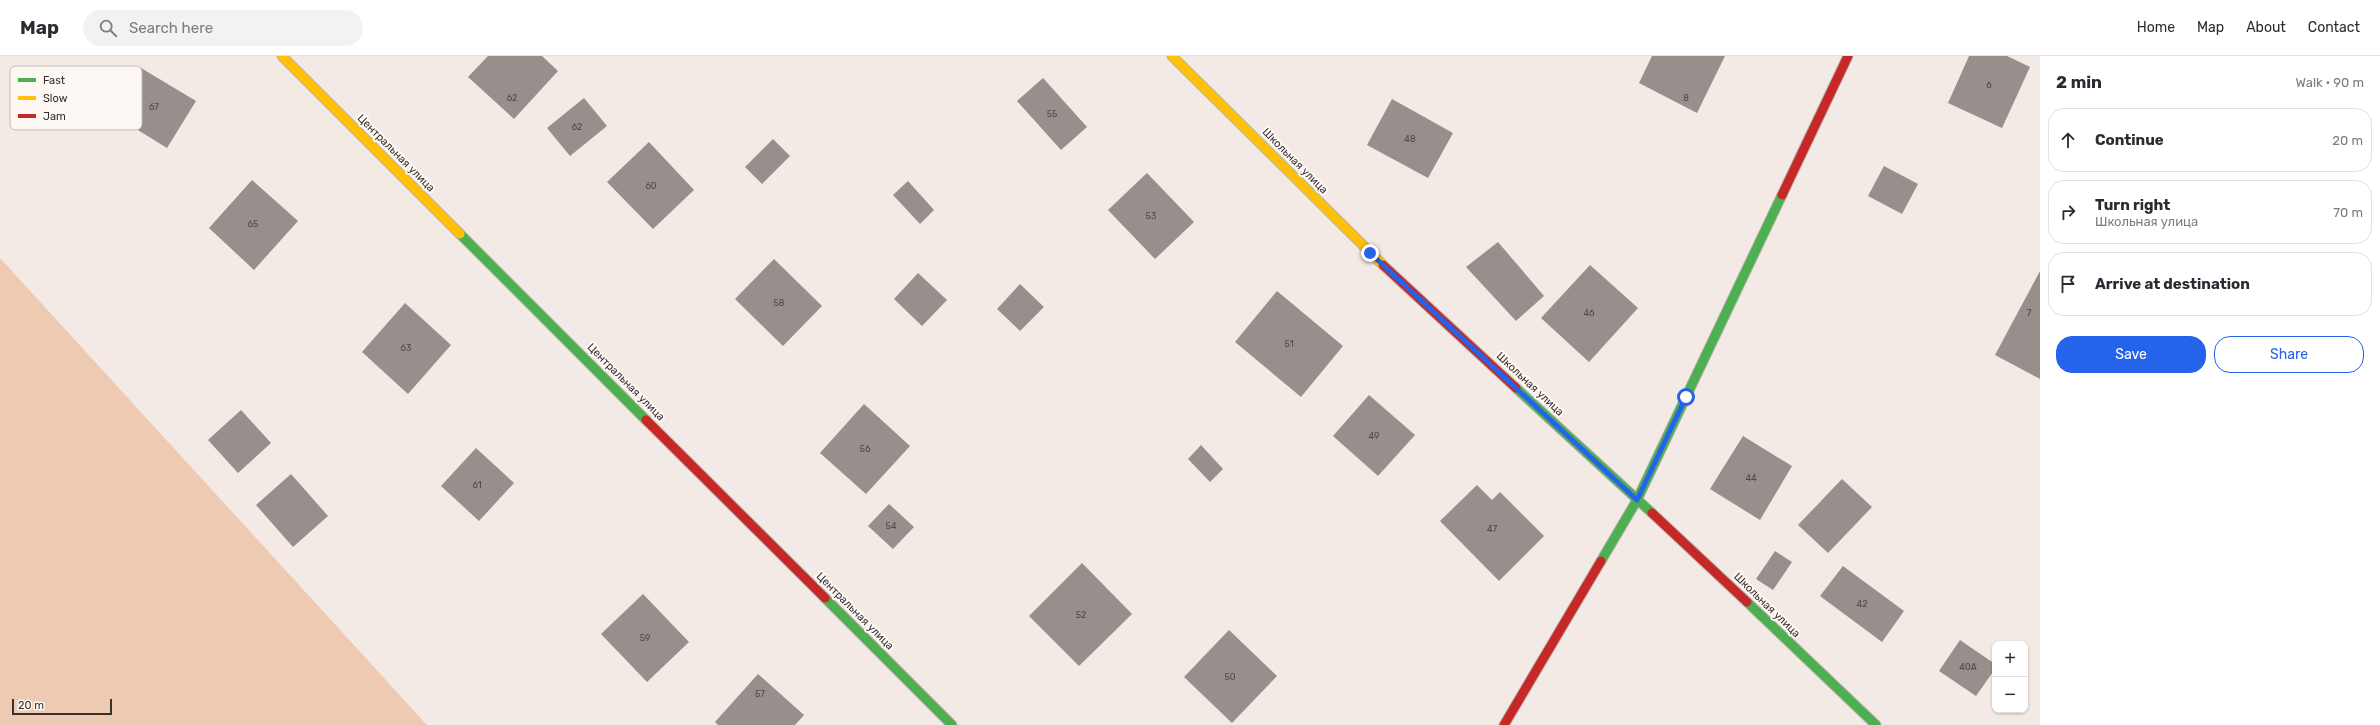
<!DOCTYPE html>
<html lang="en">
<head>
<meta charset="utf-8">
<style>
	:root { --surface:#fff; --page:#f2f2f3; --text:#2b2b33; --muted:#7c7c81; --line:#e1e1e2; --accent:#2563eb }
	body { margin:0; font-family:Rubik,sans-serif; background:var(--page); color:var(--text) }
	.controls { position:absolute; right:12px; bottom:12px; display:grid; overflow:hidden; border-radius:8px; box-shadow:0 1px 3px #0004 }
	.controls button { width:36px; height:36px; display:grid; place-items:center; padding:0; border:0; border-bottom:1px solid var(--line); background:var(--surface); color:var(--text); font:20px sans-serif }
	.scale { position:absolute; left:12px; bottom:10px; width:100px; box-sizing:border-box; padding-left:4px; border:2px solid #37302d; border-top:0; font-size:11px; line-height:14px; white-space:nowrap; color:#37302d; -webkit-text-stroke:3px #fef8f4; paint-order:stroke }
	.stop { position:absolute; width:12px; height:12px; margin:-9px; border:3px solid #2563eb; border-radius:50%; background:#fff }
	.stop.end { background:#2563eb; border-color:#fff; box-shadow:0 1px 4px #0008 }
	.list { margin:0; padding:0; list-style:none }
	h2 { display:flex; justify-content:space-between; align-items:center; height:52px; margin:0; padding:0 16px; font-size:17px }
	h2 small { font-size:13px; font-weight:400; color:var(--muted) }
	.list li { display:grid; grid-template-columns:26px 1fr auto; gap:12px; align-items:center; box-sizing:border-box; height:64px; margin:0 8px 8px; padding:0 8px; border:1px solid var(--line); border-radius:16px }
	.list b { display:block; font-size:15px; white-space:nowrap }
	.list p { margin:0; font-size:13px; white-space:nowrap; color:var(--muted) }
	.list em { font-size:13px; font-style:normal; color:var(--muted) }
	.actions { display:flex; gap:8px; padding:12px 16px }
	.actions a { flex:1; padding:9px 0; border:1px solid var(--accent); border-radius:16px; text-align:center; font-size:14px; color:var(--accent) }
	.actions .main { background:var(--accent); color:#fff }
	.icon { flex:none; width:22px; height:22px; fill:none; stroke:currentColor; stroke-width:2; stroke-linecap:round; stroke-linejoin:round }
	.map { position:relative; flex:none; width:2040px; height:669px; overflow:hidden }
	header { display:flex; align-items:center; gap:24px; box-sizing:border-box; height:56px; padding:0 20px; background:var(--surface); border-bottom:1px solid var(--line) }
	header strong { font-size:19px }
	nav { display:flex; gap:22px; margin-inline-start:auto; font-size:14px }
	.search { width:280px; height:36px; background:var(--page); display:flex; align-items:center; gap:10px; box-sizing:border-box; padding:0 14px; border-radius:22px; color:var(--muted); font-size:15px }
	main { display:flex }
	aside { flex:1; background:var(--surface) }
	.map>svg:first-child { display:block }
</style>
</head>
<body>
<header>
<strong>Map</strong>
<div class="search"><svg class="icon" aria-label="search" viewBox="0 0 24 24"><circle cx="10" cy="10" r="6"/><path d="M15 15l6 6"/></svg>Search here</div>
<nav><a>Home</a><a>Map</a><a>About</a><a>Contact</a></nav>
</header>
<main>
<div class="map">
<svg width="2040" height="669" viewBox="0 0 2040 669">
	<rect width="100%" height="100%" fill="#f3eae5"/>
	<path fill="#efcab2" d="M 0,202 L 427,669 L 0,669 Z"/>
	<g fill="#968f8b">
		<path d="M 488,0 L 542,0 L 558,15 L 514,63 L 468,21 Z"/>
		<path d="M 1652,0 L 1725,0 L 1697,57 L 1639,27 Z"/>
		<path d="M 1969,0 L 2007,0 L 2030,11 L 2002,72 L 1948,47 Z"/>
		<path d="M 141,12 L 196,45 L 167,92 L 112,58 Z"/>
		<path d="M 1043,22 L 1087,71 L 1061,94 L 1017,45 Z"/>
		<path d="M 584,42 L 607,70 L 570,100 L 547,72 Z"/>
		<path d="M 1392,43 L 1453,77 L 1428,122 L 1367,89 Z"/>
		<path d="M 773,83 L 790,100 L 762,128 L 745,111 Z"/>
		<path d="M 649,86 L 694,134 L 653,173 L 607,126 Z"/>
		<path d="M 1884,110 L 1918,128 L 1902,158 L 1868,140 Z"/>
		<path d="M 1147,117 L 1194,166 L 1155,203 L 1108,154 Z"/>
		<path d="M 252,124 L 298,165 L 254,214 L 209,172 Z"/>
		<path d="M 908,125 L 934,154 L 920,168 L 893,139 Z"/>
		<path d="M 1498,186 L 1544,240 L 1516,265 L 1466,211 Z"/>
		<path d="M 774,203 L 822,250 L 783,290 L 735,243 Z"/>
		<path d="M 1590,209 L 1638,252 L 1589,306 L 1541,262 Z"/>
		<path d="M 2040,215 L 2040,323 L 1995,299 Z"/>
		<path d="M 918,217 L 947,244 L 922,270 L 894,243 Z"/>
		<path d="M 1020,228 L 1044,251 L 1020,275 L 997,253 Z"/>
		<path d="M 1277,235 L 1343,290 L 1301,341 L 1235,286 Z"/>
		<path d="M 405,247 L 451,289 L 408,338 L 362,296 Z"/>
		<path d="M 1369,339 L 1415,379 L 1378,420 L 1333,380 Z"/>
		<path d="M 864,348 L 910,390 L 866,438 L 820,397 Z"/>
		<path d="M 241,354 L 271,387 L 238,417 L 208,384 Z"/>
		<path d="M 1743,380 L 1792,410 L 1760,464 L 1710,433 Z"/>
		<path d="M 1201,389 L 1223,413 L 1210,426 L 1188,403 Z"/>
		<path d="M 476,392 L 514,427 L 479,465 L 441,430 Z"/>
		<path d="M 291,418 L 328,460 L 293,491 L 256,449 Z"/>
		<path d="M 1842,423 L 1872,451 L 1828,497 L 1798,469 Z"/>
		<path d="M 1477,429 L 1492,444 L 1500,436 L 1544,480 L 1499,525 L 1440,465 Z"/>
		<path d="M 889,448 L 914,471 L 893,493 L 868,470 Z"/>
		<path d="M 1775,495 L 1792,506 L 1773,534 L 1756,523 Z"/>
		<path d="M 1082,507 L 1132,558 L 1079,610 L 1029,560 Z"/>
		<path d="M 1843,510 L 1904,555 L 1882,586 L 1820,540 Z"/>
		<path d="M 643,538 L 689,586 L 647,626 L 601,578 Z"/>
		<path d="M 1229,574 L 1277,620 L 1232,667 L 1184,621 Z"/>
		<path d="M 1960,584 L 1995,608 L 1995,613 L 1976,640 L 1939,615 Z"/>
		<path d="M 758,618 L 804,659 L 795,669 L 718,669 L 715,666 Z"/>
	</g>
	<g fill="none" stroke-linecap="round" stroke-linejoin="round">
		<defs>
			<g id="fast">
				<path d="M 460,178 L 646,364"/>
				<path d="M 1516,332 L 1652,457"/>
				<path d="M 1601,505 L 1637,444 L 1782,139"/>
				<path d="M 825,542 L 952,669"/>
				<path d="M 1747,546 L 1876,669"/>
			</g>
			<g id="slow">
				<path d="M 282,0 L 460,178"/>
				<path d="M 1172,0 L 1383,209"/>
			</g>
			<g id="jam">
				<path d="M 1782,139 L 1848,0"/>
				<path d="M 1383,209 L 1516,332"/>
				<path d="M 646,364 L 825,542"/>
				<path d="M 1652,457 L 1747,546"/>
				<path d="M 1504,669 L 1601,505"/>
			</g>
		</defs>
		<use href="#fast" stroke="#b9b2ad" stroke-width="11"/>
		<use href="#slow" stroke="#b9b2ad" stroke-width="11"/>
		<use href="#jam" stroke="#b9b2ad" stroke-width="11"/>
		<use href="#fast" stroke="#4caf50" stroke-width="9"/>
		<use href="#slow" stroke="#ffc107" stroke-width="9"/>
		<use href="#jam" stroke="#c62828" stroke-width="9"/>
	</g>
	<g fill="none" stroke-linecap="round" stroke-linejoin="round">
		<path stroke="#2563eb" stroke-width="5" d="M 1370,197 L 1637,444 L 1686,341"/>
	</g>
	<g text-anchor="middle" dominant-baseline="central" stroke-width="4" stroke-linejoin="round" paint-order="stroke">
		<g font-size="9" fill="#4f4844">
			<text x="1989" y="29">6</text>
			<text x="512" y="42">62</text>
			<text x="1686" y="42">8</text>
			<text x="154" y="51">67</text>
			<text x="1052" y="58">55</text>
			<text x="577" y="71">62</text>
			<text x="1410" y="83">48</text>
			<text x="651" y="130">60</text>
			<text x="1151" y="160">53</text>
			<text x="253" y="168">65</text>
			<text x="779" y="247">58</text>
			<text x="1589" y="257">46</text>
			<text x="2029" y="257">7</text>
			<text x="1289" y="288">51</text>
			<text x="406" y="292">63</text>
			<text x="1374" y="380">49</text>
			<text x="865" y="393">56</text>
			<text x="1751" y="422">44</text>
			<text x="477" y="429">61</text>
			<text x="891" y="470">54</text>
			<text x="1492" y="473">47</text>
			<text x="1862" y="548">42</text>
			<text x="1081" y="559">52</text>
			<text x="645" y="582">59</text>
			<text x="1968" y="611">40А</text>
			<text x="1230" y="621">50</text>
			<text x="760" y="638">57</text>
		</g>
		<g font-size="11" fill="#37302d" stroke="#fef8f4">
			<text transform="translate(396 97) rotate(45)">Центральная улица</text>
			<text transform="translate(1295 105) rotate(45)">Школьная улица</text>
			<text transform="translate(626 326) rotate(45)">Центральная улица</text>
			<text transform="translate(1530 328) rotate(43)">Школьная улица</text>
			<text transform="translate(1767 549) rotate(44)">Школьная улица</text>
			<text transform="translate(855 555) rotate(45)">Центральная улица</text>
		</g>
	</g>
	<rect x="10" y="10" width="132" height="64" rx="6" fill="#fef8f4" stroke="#c2bcb8" stroke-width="1"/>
	<rect x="18" y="22" width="18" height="4" fill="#4caf50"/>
	<rect x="18" y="40" width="18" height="4" fill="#ffc107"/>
	<rect x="18" y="58" width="18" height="4" fill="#c62828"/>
	<g font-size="11" fill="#37302d">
		<text x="43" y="28">Fast</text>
		<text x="43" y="46">Slow</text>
		<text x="43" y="64">Jam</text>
	</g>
</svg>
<div class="controls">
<button>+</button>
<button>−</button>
</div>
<div class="scale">20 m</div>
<div class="stop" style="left:1686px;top:341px"></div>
<div class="stop end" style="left:1370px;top:197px"></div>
</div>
<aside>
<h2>2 min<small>Walk · 90 m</small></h2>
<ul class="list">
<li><svg class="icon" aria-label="ahead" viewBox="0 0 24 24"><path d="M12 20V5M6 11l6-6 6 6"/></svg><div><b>Continue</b></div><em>20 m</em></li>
<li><svg class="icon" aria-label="right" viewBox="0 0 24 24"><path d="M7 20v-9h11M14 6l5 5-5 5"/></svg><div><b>Turn right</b><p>Школьная улица</p></div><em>70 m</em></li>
<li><svg class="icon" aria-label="arrive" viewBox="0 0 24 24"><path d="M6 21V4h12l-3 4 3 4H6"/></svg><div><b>Arrive at destination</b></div></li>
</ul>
<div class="actions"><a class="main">Save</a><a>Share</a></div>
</aside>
</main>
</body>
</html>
